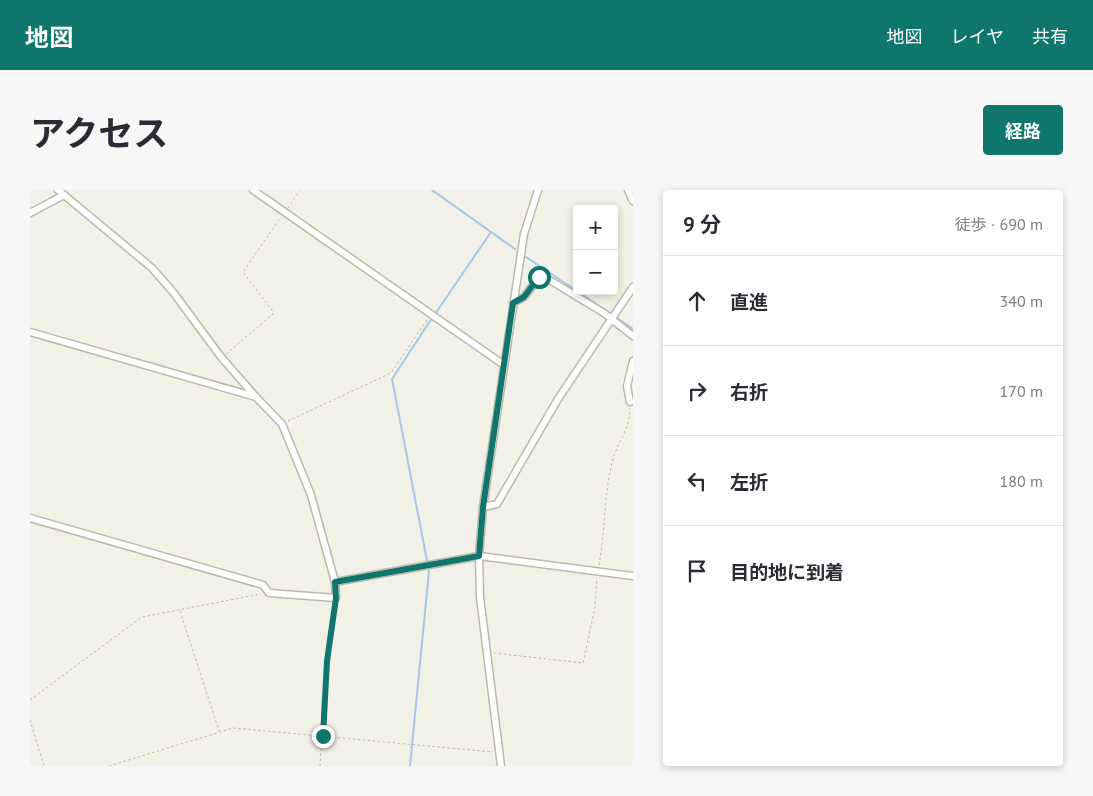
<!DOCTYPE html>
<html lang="ja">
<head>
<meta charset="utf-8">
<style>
	:root { --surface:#fff; --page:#f7f7f7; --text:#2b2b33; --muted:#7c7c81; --line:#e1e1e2; --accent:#0f766e }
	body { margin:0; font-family:"PT Sans","Noto Sans JP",sans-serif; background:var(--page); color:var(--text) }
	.controls { position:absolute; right:15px; top:15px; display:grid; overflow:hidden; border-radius:5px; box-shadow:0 2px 8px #0003 }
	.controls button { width:45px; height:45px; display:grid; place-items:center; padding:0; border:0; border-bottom:1px solid var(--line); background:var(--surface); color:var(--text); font:25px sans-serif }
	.stop { position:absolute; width:15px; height:15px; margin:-11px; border:4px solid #0f766e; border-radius:50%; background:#fff }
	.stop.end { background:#0f766e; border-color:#fff; box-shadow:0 1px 5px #0008 }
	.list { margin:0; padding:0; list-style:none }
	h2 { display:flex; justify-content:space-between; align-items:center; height:65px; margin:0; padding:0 20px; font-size:21px }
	h2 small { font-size:16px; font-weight:400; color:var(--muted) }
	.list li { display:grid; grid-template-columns:32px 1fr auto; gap:15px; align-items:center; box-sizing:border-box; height:90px; padding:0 20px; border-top:1px solid var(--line) }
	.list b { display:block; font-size:19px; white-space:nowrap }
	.list em { font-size:16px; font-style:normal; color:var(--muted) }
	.icon { flex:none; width:28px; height:28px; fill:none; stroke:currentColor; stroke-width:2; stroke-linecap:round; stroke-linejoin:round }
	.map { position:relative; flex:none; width:603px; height:576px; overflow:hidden; border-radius:5px }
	header { display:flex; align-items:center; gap:30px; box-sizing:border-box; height:70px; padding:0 25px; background:var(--accent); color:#fff }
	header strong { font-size:24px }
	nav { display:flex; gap:28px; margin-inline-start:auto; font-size:18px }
	.intro { display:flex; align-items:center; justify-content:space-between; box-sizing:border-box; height:120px; padding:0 30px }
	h1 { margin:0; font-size:35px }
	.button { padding:12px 22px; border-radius:5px; background:var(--accent); color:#fff; font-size:18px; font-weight:700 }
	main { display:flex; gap:30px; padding:0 30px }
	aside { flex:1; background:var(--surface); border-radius:5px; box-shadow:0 2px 8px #0003 }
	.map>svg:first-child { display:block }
</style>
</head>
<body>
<header>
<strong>地図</strong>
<nav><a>地図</a><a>レイヤ</a><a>共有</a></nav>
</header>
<div class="intro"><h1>アクセス</h1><a class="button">経路</a></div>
<main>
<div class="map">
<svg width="603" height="576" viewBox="0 0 603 576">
	<rect width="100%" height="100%" fill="#f2f1e7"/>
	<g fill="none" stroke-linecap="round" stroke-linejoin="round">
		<g stroke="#a7c6ec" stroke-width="2">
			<path d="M 402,0 L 485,59"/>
			<path d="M 496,67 L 547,101"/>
			<path d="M 547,101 L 603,139"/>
			<path d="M 405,124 L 461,42"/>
			<path d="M 380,576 L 399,381 L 362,189 L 402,128"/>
		</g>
		<defs>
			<g id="minor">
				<path d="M 223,0 L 474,175"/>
				<path d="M 598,0 L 603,11"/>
				<path d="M 0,23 L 34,5"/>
				<path d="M 483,113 L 494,107 L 509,87 L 513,86 L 574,123 L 603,146"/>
				<path d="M 0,142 L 226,207"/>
				<path d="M 600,212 L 597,196 L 603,171"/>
				<path d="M 453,317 L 467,314 L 528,209 L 603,97"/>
				<path d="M 0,328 L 233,395 L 239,403 L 306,408 L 305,392 L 281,305 L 252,234 L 226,207 L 191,167 L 143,102 L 122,78 L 28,0"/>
				<path d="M 305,392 L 449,366 L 603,386"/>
				<path d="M 471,576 L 450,407 L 449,366 L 453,317 L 494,44 L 508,0"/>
			</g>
		</defs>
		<use href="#minor" stroke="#bdb9aa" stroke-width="9"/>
		<g stroke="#beb79c" stroke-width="1" stroke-dasharray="2.5 2.5" stroke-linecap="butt">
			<path d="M 258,18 L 270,0"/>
			<path d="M 196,164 L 243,124 L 242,120 L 213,82 L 251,27"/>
			<path d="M 258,231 L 361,183 L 397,130"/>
			<path d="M 569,375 C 575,342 574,305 582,273 C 586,254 600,240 600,218"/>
			<path d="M 150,421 L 189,541"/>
			<path d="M 464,463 L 553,473 L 565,417 L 567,388"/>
			<path d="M 0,510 L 112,427 L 231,404"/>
			<path d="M 0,530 L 14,576"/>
			<path d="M 79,576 L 203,538 L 463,562"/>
			<path d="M 290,576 L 297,471 L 305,415"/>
		</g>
		<use href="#minor" stroke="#fff" stroke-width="6"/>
	</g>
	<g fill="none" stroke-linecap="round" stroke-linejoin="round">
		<path stroke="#0f766e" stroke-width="6" d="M 293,546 L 297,471 L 306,408 L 305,392 L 449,366 L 453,317 L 483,113 L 494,107 L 509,87"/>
	</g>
</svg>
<div class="controls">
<button>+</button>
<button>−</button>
</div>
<div class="stop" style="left:509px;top:87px"></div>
<div class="stop end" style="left:293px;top:546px"></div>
</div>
<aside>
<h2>9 分<small>徒歩 · 690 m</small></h2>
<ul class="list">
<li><svg class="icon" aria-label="ahead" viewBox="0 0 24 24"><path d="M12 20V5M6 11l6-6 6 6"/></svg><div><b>直進</b></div><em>340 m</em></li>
<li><svg class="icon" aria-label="right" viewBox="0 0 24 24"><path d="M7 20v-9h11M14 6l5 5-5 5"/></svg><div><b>右折</b></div><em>170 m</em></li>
<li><svg class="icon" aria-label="left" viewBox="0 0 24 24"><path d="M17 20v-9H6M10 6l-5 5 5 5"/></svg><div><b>左折</b></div><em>180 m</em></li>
<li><svg class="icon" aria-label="arrive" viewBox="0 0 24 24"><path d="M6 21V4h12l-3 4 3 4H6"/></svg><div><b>目的地に到着</b></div></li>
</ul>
</aside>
</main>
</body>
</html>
